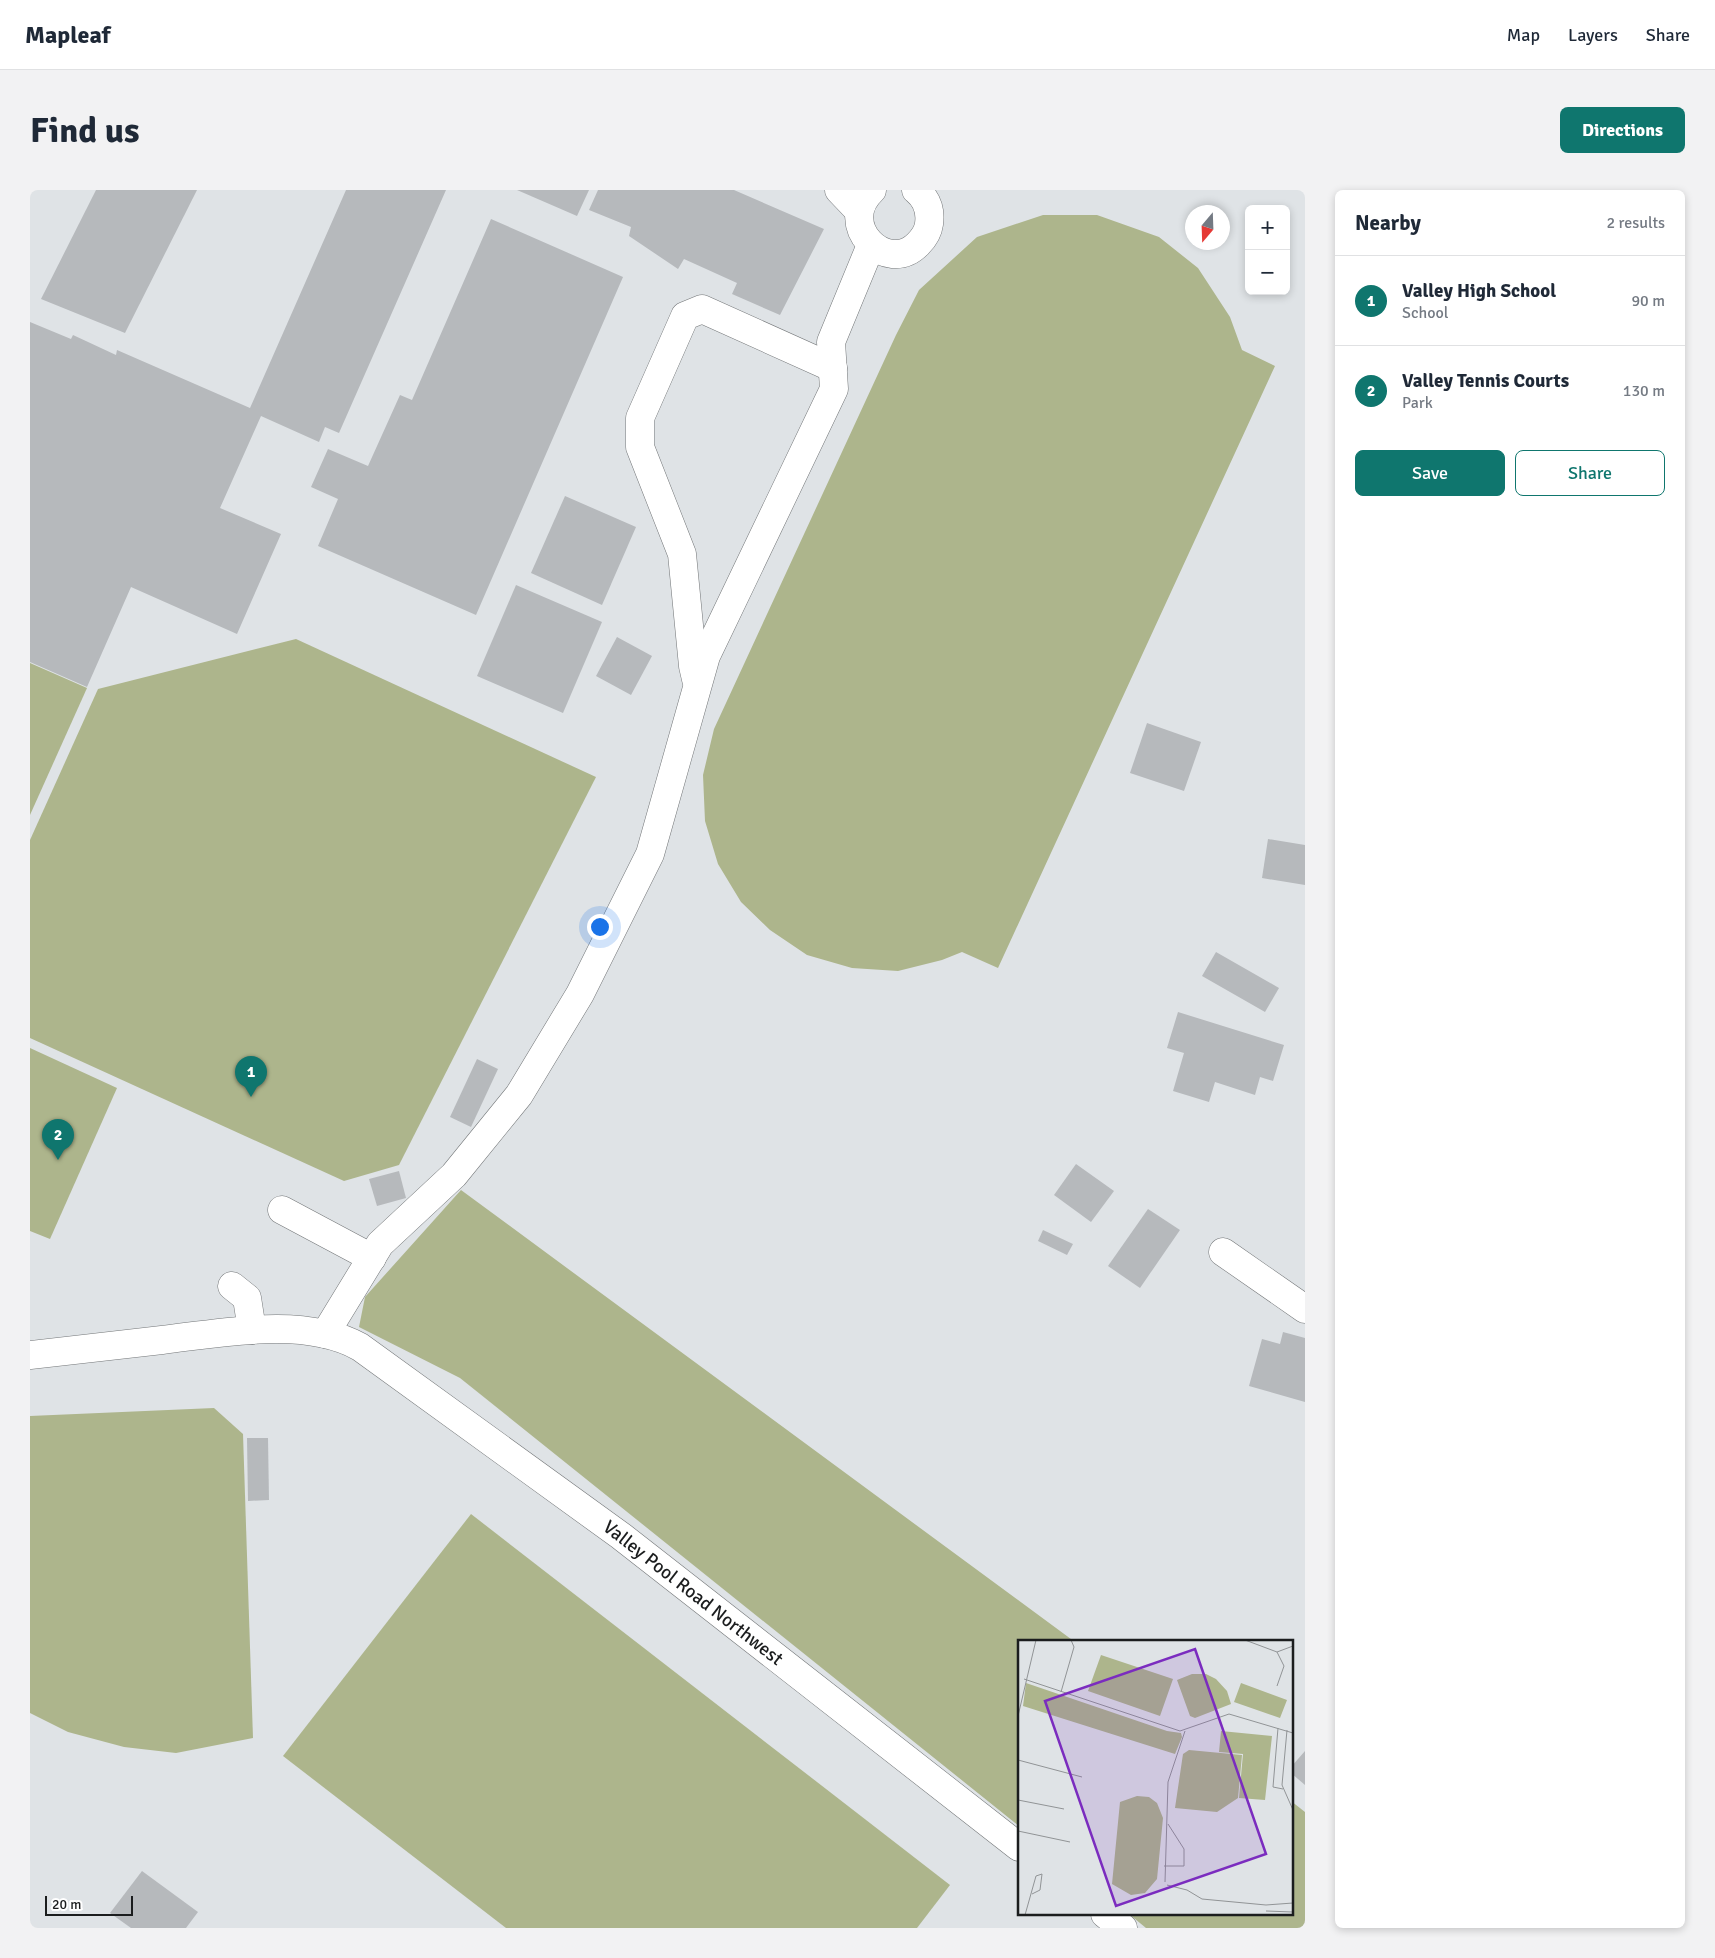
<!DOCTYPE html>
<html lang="en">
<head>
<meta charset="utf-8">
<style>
	:root { --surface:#fff; --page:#f2f2f3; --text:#1f2937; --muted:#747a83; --line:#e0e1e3; --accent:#0f766e }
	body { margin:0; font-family:Signika,sans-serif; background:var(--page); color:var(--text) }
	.controls { position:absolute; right:15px; top:15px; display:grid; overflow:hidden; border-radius:8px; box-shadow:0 2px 8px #0003 }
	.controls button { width:45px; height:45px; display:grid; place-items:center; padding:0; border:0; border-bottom:1px solid var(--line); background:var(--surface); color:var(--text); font:25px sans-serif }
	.compass { position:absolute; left:1155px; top:15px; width:45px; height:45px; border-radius:50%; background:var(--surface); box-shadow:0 2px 8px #0003; rotate:199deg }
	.scale { position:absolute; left:15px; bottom:12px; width:88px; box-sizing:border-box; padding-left:5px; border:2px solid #1b1d1e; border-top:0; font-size:14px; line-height:18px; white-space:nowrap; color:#1b1d1e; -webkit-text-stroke:4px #fff; paint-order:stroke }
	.you { position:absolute; left:569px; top:736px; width:18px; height:18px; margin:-12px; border:4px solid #fff; border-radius:50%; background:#1a73e8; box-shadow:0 0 0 8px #1a73e833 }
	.badge { display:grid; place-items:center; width:32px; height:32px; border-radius:50%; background:var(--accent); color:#fff; font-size:16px; font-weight:700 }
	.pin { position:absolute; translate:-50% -41px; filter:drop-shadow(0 1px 2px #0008) }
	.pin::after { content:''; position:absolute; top:26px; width:18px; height:15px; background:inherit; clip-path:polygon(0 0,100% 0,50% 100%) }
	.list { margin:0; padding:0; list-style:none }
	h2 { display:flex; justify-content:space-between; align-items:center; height:65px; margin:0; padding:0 20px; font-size:21px }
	h2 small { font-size:16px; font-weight:400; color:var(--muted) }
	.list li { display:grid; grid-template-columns:32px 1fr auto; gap:15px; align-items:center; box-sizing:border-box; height:90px; padding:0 20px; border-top:1px solid var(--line) }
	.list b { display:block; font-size:19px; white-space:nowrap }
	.list p { margin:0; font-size:16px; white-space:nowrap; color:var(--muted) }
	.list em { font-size:16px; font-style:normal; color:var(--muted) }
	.actions { display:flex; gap:10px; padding:15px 20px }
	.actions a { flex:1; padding:11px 0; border:1px solid var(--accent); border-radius:8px; text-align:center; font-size:18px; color:var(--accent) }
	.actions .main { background:var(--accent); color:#fff }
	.map { position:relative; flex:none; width:1275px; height:1738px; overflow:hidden; border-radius:8px }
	header { display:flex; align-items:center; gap:30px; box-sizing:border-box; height:70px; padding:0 25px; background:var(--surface); border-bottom:1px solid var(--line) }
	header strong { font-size:24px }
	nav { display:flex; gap:28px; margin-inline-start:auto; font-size:18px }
	.intro { display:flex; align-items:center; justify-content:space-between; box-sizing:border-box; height:120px; padding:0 30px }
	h1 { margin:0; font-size:35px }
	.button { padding:12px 22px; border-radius:8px; background:var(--accent); color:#fff; font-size:18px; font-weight:700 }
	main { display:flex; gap:30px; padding:0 30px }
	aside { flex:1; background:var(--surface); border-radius:8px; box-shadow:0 2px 8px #0003 }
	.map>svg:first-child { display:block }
</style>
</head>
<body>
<header>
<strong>Mapleaf</strong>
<nav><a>Map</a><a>Layers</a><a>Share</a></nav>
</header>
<div class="intro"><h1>Find us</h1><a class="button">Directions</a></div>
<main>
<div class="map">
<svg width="1275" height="1738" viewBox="0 0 1275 1738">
	<rect width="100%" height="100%" fill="#dfe3e6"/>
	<g fill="#adb58c">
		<path d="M 1013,25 L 1067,25 L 1129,47 L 1168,78 L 1200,127 L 1212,160 L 1245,176 L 968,778 L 932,762 L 912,770 L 868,781 L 822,778 L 777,765 L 740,740 L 711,712 L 688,674 L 675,631 L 673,585 L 684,539 L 866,145 L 889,100 L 947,47 Z"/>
		<path d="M 266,449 L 566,587 L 369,975 L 314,991 L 0,848 L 0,650 L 68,499 Z"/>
		<path d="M 0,473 L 57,498 L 0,625 Z"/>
		<path d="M 0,858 L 87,898 L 20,1049 L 0,1041 Z"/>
		<path d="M 431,1000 L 1045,1452 L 989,1452 L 989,1636 L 430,1188 L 329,1137 L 335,1107 Z"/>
		<path d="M 184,1218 L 213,1244 L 223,1548 L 146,1563 L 94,1557 L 38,1542 L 0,1523 L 0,1226 Z"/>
		<path d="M 441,1324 L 920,1695 L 887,1738 L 476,1738 L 253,1566 Z"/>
		<path d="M 1261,1611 L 1275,1622 L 1275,1738 L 1116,1738 L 1099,1724 L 1261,1724 Z"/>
	</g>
	<g fill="#b6b9bc">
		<path d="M 66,0 L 167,0 L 95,143 L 11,109 Z"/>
		<path d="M 316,0 L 416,0 L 309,243 L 295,237 L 289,252 L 231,226 L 190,318 L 251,344 L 207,444 L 101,397 L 57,497 L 0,472 L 0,132 L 41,149 L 43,145 L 86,165 L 87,160 L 220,218 Z"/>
		<path d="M 487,0 L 559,0 L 547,26 Z"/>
		<path d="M 568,0 L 704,0 L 794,39 L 750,125 L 702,104 L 707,93 L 654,69 L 648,79 L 599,46 L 601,37 L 559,20 Z"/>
		<path d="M 461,29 L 593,87 L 446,425 L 288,356 L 308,309 L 281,297 L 298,259 L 338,276 L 370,205 L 382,210 Z"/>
		<path d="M 535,306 L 606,337 L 572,415 L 501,383 Z"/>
		<path d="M 486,395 L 572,432 L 533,523 L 447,486 Z"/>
		<path d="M 587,447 L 622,466 L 601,505 L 566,486 Z"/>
		<path d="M 1117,533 L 1171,552 L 1154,601 L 1100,583 Z"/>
		<path d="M 1238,649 L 1275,655 L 1275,695 L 1232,688 Z"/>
		<path d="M 1186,762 L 1249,798 L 1235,822 L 1172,786 Z"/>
		<path d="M 1148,822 L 1254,855 L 1243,891 L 1230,887 L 1225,905 L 1185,892 L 1179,912 L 1143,901 L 1154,863 L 1137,858 Z"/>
		<path d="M 447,869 L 468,879 L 441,937 L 420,927 Z"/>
		<path d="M 1046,974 L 1084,1001 L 1061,1032 L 1024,1005 Z"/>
		<path d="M 369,981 L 376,1008 L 347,1016 L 339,989 Z"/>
		<path d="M 1118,1019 L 1150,1040 L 1110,1098 L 1078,1076 Z"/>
		<path d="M 1013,1040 L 1043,1054 L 1037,1065 L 1008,1051 Z"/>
		<path d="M 1253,1142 L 1275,1148 L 1275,1212 L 1219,1196 L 1232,1149 L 1250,1154 Z"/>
		<path d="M 217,1248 L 238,1248 L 239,1310 L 218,1311 Z"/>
		<path d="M 1275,1561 L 1275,1595 L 1261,1583 L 1261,1577 Z"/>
		<path d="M 112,1681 L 168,1722 L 156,1738 L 101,1738 L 80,1723 Z"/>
	</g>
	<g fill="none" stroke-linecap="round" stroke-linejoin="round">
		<defs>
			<g id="minor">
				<path d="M 809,0 L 829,21"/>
				<path d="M 842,0 C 805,35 857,86 888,54 C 894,48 898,42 899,34 C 901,20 897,9 886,0"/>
				<path d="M 666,489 L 663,476 L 652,364 L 610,257 L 610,228 L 655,126 L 672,119 L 803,178"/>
				<path d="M 252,1020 L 342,1068"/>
				<path d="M 1193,1062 L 1275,1119"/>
				<path d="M 202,1096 L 217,1108 L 222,1140"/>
				<path d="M 295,1144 L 350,1054 L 424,985 L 489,905 L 550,804 L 620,664 L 676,466 L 804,199 L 801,152 L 841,55"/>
				<path d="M 0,1165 C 44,1160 88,1155 132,1150 C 192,1143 275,1126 330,1157 L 591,1346 L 989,1657"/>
				<path d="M 1075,1724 L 1093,1738"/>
			</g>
		</defs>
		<use href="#minor" stroke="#737678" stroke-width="29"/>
		<use href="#minor" stroke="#fff" stroke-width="28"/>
	</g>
	<g text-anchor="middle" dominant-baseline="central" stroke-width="4" stroke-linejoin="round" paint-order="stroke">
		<g font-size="19" fill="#1b1d1e" stroke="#fff">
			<text transform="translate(663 1403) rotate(38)">Valley Pool Road Northwest</text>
		</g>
	</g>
	<g transform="translate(988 1450)">
		<rect width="275" height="275" fill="#dfe3e6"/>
		<path d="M 83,15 L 155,39 L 142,76 L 70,51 ZM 174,34 L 188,34 L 198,39 L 209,51 L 213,64 L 177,78 L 172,76 L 159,40 ZM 8,43 L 149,91 L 163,93 L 164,97 L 157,114 L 5,66 ZM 223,43 L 269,60 L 262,78 L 216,62 ZM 203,91 L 254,96 L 247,160 L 221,158 L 225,114 L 201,112 ZM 171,110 L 224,115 L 220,158 L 199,172 L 157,168 L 165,114 ZM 119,156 L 131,157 L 139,163 L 145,178 L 139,239 L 127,253 L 113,255 L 94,244 L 102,162 Z" fill="#adb58c"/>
		<path fill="none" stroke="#919496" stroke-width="1" d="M 227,0 L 259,12 L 275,6M 259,12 L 266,26 L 259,46M 6,39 L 162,91 L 211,74 L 275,93M 43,52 L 56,7 L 53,0M 0,76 L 18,0M 260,88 L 255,147 L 265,149M 269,90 L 264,145 L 275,170M 0,120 L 64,137M 0,160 L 46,169M 0,191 L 52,202M 146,226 L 166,226 L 166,209 L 150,184M 147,242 L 150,142 L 167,91M 149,245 L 169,250 L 184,259 L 248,265 L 275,263M 248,271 L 275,272M 7,275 L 18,236 L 24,234 L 22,250 L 14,254"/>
		<path fill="#7b2cbf" fill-opacity="0.15" stroke="#7b2cbf" stroke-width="2.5" d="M 177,9 L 248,214 L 98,266 L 27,61 Z"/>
		<rect width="275" height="275" fill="none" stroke="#1b1d1e" stroke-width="2.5"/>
	</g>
</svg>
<div class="controls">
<button>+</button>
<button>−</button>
</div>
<svg class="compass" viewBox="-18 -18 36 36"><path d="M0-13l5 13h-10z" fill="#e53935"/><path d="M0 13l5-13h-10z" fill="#747a83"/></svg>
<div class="scale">20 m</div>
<div class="you"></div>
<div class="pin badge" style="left:221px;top:907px">1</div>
<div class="pin badge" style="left:28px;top:970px">2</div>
</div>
<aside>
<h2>Nearby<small>2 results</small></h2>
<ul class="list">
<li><span class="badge">1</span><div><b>Valley High School</b><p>School</p></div><em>90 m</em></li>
<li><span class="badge">2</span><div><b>Valley Tennis Courts</b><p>Park</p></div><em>130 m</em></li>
</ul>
<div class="actions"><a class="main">Save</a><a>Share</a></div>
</aside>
</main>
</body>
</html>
